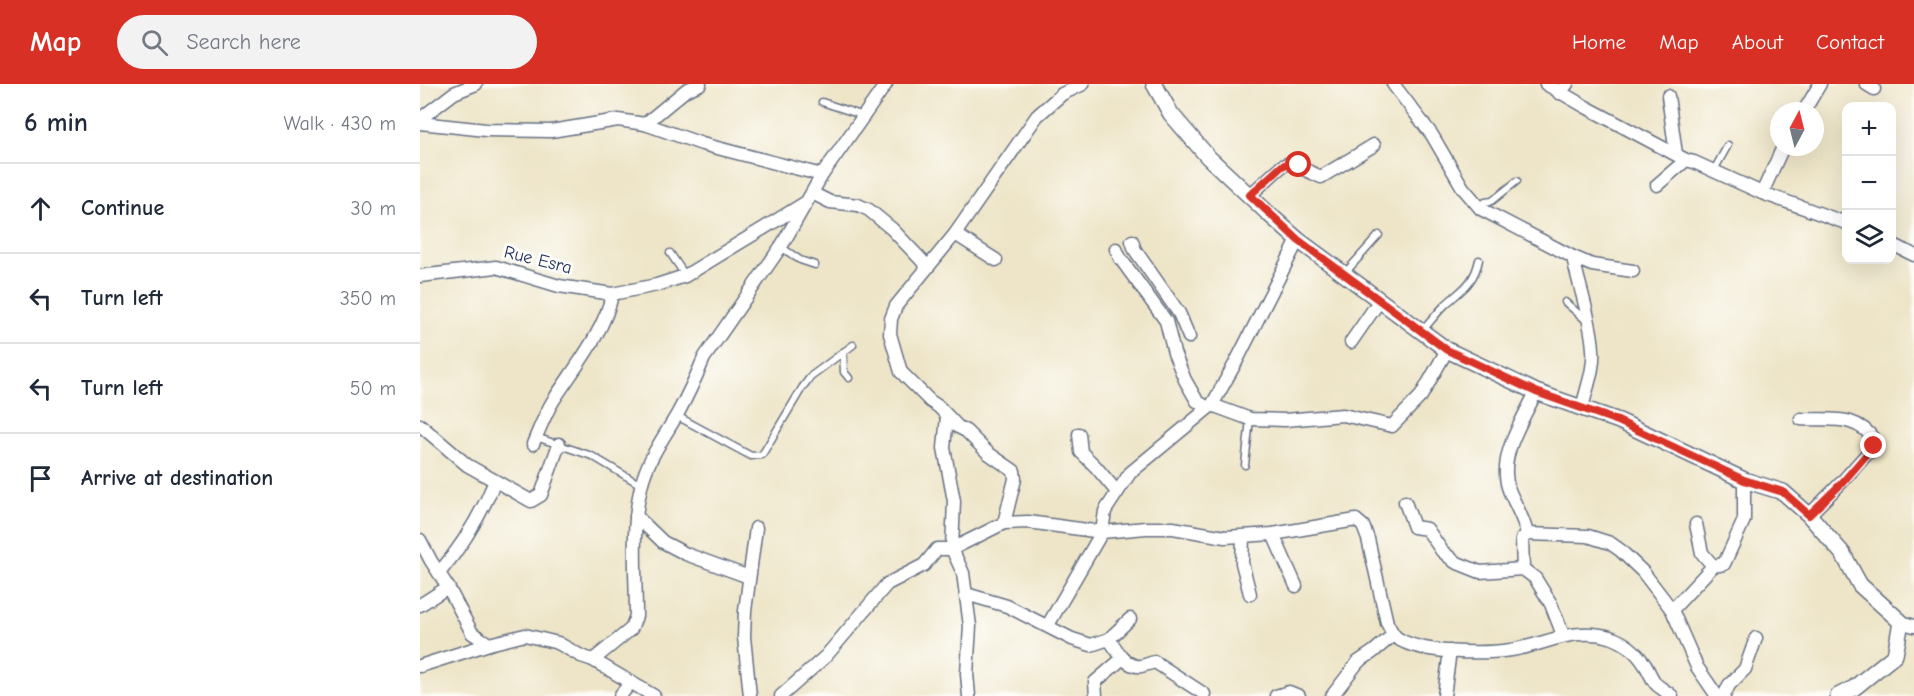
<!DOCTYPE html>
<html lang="en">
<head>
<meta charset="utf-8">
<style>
	:root { --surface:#fff; --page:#f2f2f3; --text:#1f2937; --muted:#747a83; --line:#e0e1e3; --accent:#d93025 }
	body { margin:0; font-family:"Comic Neue",sans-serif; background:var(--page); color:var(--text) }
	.controls { position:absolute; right:18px; top:18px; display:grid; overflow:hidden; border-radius:12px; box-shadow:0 6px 24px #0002 }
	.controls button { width:54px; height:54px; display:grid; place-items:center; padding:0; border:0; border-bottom:2px solid var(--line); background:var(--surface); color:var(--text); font:30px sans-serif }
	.compass { position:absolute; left:1350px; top:18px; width:54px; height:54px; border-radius:50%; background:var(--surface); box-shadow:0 6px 24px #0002; rotate:7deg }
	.stop { position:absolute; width:18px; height:18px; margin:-14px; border:4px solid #d93025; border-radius:50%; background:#fff }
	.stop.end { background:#d93025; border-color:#fff; box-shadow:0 2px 6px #0008 }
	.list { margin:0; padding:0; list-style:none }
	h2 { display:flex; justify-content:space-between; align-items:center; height:78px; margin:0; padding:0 24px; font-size:26px }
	h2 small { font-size:20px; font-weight:400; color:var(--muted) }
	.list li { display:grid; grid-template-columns:39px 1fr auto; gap:18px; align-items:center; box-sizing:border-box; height:90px; padding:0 24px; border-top:2px solid var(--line) }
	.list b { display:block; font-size:22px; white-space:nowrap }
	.list em { font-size:20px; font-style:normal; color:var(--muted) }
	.icon { flex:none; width:33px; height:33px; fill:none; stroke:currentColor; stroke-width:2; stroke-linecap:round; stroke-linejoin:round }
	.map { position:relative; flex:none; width:1494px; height:612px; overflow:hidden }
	header { display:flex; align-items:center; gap:36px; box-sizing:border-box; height:84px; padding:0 30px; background:var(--accent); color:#fff }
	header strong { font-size:28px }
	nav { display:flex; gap:33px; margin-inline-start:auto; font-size:21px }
	.search { width:420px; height:54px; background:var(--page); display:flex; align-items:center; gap:15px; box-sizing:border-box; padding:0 21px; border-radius:33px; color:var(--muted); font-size:22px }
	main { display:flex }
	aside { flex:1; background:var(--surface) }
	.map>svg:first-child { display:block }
</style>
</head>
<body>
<header>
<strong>Map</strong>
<div class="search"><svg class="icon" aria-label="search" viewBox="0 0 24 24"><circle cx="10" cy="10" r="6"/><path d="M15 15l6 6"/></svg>Search here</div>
<nav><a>Home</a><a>Map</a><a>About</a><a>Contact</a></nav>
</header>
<main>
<aside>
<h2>6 min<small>Walk · 430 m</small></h2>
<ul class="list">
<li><svg class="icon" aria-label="ahead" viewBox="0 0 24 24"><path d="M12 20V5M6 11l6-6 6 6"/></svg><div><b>Continue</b></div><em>30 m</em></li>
<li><svg class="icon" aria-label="left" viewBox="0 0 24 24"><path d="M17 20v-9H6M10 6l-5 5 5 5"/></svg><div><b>Turn left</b></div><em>350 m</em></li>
<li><svg class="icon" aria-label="left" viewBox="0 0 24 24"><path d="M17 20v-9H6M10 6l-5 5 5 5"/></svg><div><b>Turn left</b></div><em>50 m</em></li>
<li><svg class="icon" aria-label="arrive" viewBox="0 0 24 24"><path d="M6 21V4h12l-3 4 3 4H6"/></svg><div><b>Arrive at destination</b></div></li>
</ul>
</aside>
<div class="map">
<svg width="1494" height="612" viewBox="0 0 1494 612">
	<rect width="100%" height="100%" fill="#fdfcf7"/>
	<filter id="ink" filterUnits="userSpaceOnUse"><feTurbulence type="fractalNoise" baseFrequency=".0167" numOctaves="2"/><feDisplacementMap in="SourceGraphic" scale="12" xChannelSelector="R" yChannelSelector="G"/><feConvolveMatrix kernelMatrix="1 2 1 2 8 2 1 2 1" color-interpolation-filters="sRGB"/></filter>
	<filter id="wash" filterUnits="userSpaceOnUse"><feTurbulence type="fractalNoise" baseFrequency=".008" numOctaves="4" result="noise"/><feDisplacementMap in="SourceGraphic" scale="24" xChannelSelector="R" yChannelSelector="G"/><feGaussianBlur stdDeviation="1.35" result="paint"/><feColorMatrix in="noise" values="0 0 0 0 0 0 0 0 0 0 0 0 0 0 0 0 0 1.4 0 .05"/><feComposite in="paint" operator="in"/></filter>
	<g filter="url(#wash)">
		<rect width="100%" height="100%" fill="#eee5c8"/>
	</g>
	<g filter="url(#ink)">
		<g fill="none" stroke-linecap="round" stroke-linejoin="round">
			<defs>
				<g id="service">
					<path d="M 402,18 L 444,32"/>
					<path d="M 1294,86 L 1308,61"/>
					<path d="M 1061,125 L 1065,118 L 1072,117 L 1097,97"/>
					<path d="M 361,163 L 380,176 L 395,181"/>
					<path d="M 250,169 L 265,191"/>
					<path d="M 925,189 L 959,151"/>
					<path d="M 1145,218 L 1167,237"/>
					<path d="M 1002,247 C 1010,238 1017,229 1025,221 C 1041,206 1054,200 1059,176"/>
					<path d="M 423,268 L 424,288 L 429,294"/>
					<path d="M 257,332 L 331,372 L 342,371 L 382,304 L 391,292 L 433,261"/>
					<path d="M 116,353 L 172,372 L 221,401"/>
					<path d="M 825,381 L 830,335"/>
				</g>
				<g id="minor">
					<path d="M 973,0 L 1012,51 L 1043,104 L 1061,125 L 1153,173 C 1159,203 1171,234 1173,265 C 1175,284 1166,306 1162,324"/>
					<path d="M 1126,0 L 1166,23 L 1266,76 L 1274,78 L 1342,109 L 1426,139"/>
					<path d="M 1446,0 L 1454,5"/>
					<path d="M 1139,9 L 1147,0"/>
					<path d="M 1248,12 L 1256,70"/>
					<path d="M 1384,27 L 1400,0"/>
					<path d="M 0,35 L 34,9 L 56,0"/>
					<path d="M 0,39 L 66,46 L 131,47 L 198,36 L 225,40 L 282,60 L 402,91"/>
					<path d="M 225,40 L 266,6 L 280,0"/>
					<path d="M 1237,101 L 1266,76"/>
					<path d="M 392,109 L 410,118 L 438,121 L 449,126 L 472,145 L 508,183"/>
					<path d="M 1342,109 L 1363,63"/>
					<path d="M 830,111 L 862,82 L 870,79 L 901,93 L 954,61"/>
					<path d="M 535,150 L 576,176"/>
					<path d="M 712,157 L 715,166 L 759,229 L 769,253"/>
					<path d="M 1472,160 L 1494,171"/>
					<path d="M 696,165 L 700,174 L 746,237 L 754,269 L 765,296 L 777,317 L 788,324"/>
					<path d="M 1153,173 L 1172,181 L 1213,187"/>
					<path d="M 0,192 L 76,183 L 139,202 L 192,210"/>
					<path d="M 931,258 L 960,216"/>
					<path d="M 1116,308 C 1102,338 1077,373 1089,406 C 1095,421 1104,434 1107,450 L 1168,452 L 1190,459 L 1200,466 L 1223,488 L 1252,526 L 1277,583 L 1297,612"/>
					<path d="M 792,321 L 830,335 L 865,336 L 923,331 L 972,342 L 1001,312 L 1027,266"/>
					<path d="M 527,332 L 524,364 L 534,417 L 532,465 L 543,489 L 550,542 L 547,590 L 549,612"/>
					<path d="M 1381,335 C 1410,337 1437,329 1455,357 L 1454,362 L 1422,398 L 1389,431"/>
					<path d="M 0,341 L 47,381 L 111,417 L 121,411 L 139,360"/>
					<path d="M 659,350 L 661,368 L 676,383 L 697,408"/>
					<path d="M 113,360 C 119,346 125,330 133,317 C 153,286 186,246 192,210 L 237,201 L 265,192 L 385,119"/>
					<path d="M 985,418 L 994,443 L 1007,445 L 1022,467 L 1035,478 L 1060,488 L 1103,485 L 1115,494 L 1131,520 L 1143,551"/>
					<path d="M 216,432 L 243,458 L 266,470 L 329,493"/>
					<path d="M 584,439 L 595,395 L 594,387 L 568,369 L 546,347 L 538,343 L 519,323 L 510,317 L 481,288 L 470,250 L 471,235 L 476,222 L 535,150 L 617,32 L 642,10 L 663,0"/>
					<path d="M 1276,440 L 1282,469 L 1293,482"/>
					<path d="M 853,450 L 876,502"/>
					<path d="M 823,453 L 822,479 L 830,510"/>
					<path d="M 0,456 L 11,477 L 28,503 L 52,549 L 69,560 L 0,582"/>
					<path d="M 1103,485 L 1102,455 L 1107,450"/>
					<path d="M 19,489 C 43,461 61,431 75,397"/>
					<path d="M 546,510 L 587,522 L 652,555 L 671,561 L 689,555 L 710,535"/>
					<path d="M 0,521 L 28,503"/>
					<path d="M 1252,526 L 1293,482 L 1304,480 L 1324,436 L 1324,396"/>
					<path d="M 1481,538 L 1494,542"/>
					<path d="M 628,541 L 682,448 L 685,427 L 710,389 L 792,321 L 816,278 L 878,156"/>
					<path d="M 689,555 C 696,565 706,584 721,582 C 726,581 730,579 735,578 L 784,610"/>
					<path d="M 69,560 L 105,551 L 138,559 L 161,572 L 173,576 L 234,612"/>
					<path d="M 173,576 L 211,545 L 216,532 C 216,490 211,444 221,403 C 227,375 245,352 258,329 C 268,311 276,293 284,274 L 362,161 L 402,91 L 466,0"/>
					<path d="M 200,612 L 211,598"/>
					<path d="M 330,612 L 324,553 L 325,527 L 336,444"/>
					<path d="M 361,612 L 406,572 L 467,500 L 504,481 L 517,465 L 532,465 L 584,439 L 608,438 L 682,448 L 726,444 L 753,444 L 805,453 L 853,450 L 936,436 L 943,442 L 948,455 L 967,539 C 970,544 972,550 977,554 C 1000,570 1063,570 1091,566 C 1125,561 1154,542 1190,553 C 1205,558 1217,568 1225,581 C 1229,587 1232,596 1237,601 C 1242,605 1247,608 1252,612"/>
					<path d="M 676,612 L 675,598 L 703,574"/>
					<path d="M 856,612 L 869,608 L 879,612"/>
					<path d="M 912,612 L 938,578 L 953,568 L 973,551"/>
					<path d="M 1024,612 L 1030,567"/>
					<path d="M 1304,612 L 1309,601 L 1325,585 L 1336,554"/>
				</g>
				<path id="tertiary" d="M 734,0 L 751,30 L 788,73 L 850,131 L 878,156 L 1027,266 L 1116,308 L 1199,337 L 1324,396 L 1363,408 L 1389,431 L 1423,470 L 1440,501 L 1481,538 L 1475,571 L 1434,604 L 1418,612"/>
			</defs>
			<use href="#service" stroke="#656f83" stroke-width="9"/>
			<use href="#minor" stroke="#656f83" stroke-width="15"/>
			<use href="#tertiary" stroke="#656f83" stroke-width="18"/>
			<use href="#service" stroke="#fff" stroke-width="6"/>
			<use href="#minor" stroke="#fff" stroke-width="12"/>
			<use href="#tertiary" stroke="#fff" stroke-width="15"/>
		</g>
	</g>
	<g fill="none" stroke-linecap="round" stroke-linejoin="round" filter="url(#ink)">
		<path stroke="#d93025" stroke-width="8" d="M 879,81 L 870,79 L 862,82 L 830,111 L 878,156 L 1027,266 L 1116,308 L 1198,337 L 1324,396 L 1363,408 L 1389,431 L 1422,399 L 1454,362"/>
	</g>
	<g text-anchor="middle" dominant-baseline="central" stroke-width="6" stroke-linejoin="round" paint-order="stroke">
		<g font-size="18" fill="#1b2f5e" stroke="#fdfcf7">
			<text transform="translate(118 176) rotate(14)">Rue Esra</text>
		</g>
	</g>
</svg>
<div class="controls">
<button>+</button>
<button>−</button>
<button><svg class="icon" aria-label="layers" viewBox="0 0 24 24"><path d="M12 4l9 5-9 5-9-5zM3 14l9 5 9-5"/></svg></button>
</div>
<svg class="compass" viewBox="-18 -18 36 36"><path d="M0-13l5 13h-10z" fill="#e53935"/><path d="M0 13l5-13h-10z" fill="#747a83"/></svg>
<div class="stop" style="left:879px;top:81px"></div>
<div class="stop end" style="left:1454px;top:362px"></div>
</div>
</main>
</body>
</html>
